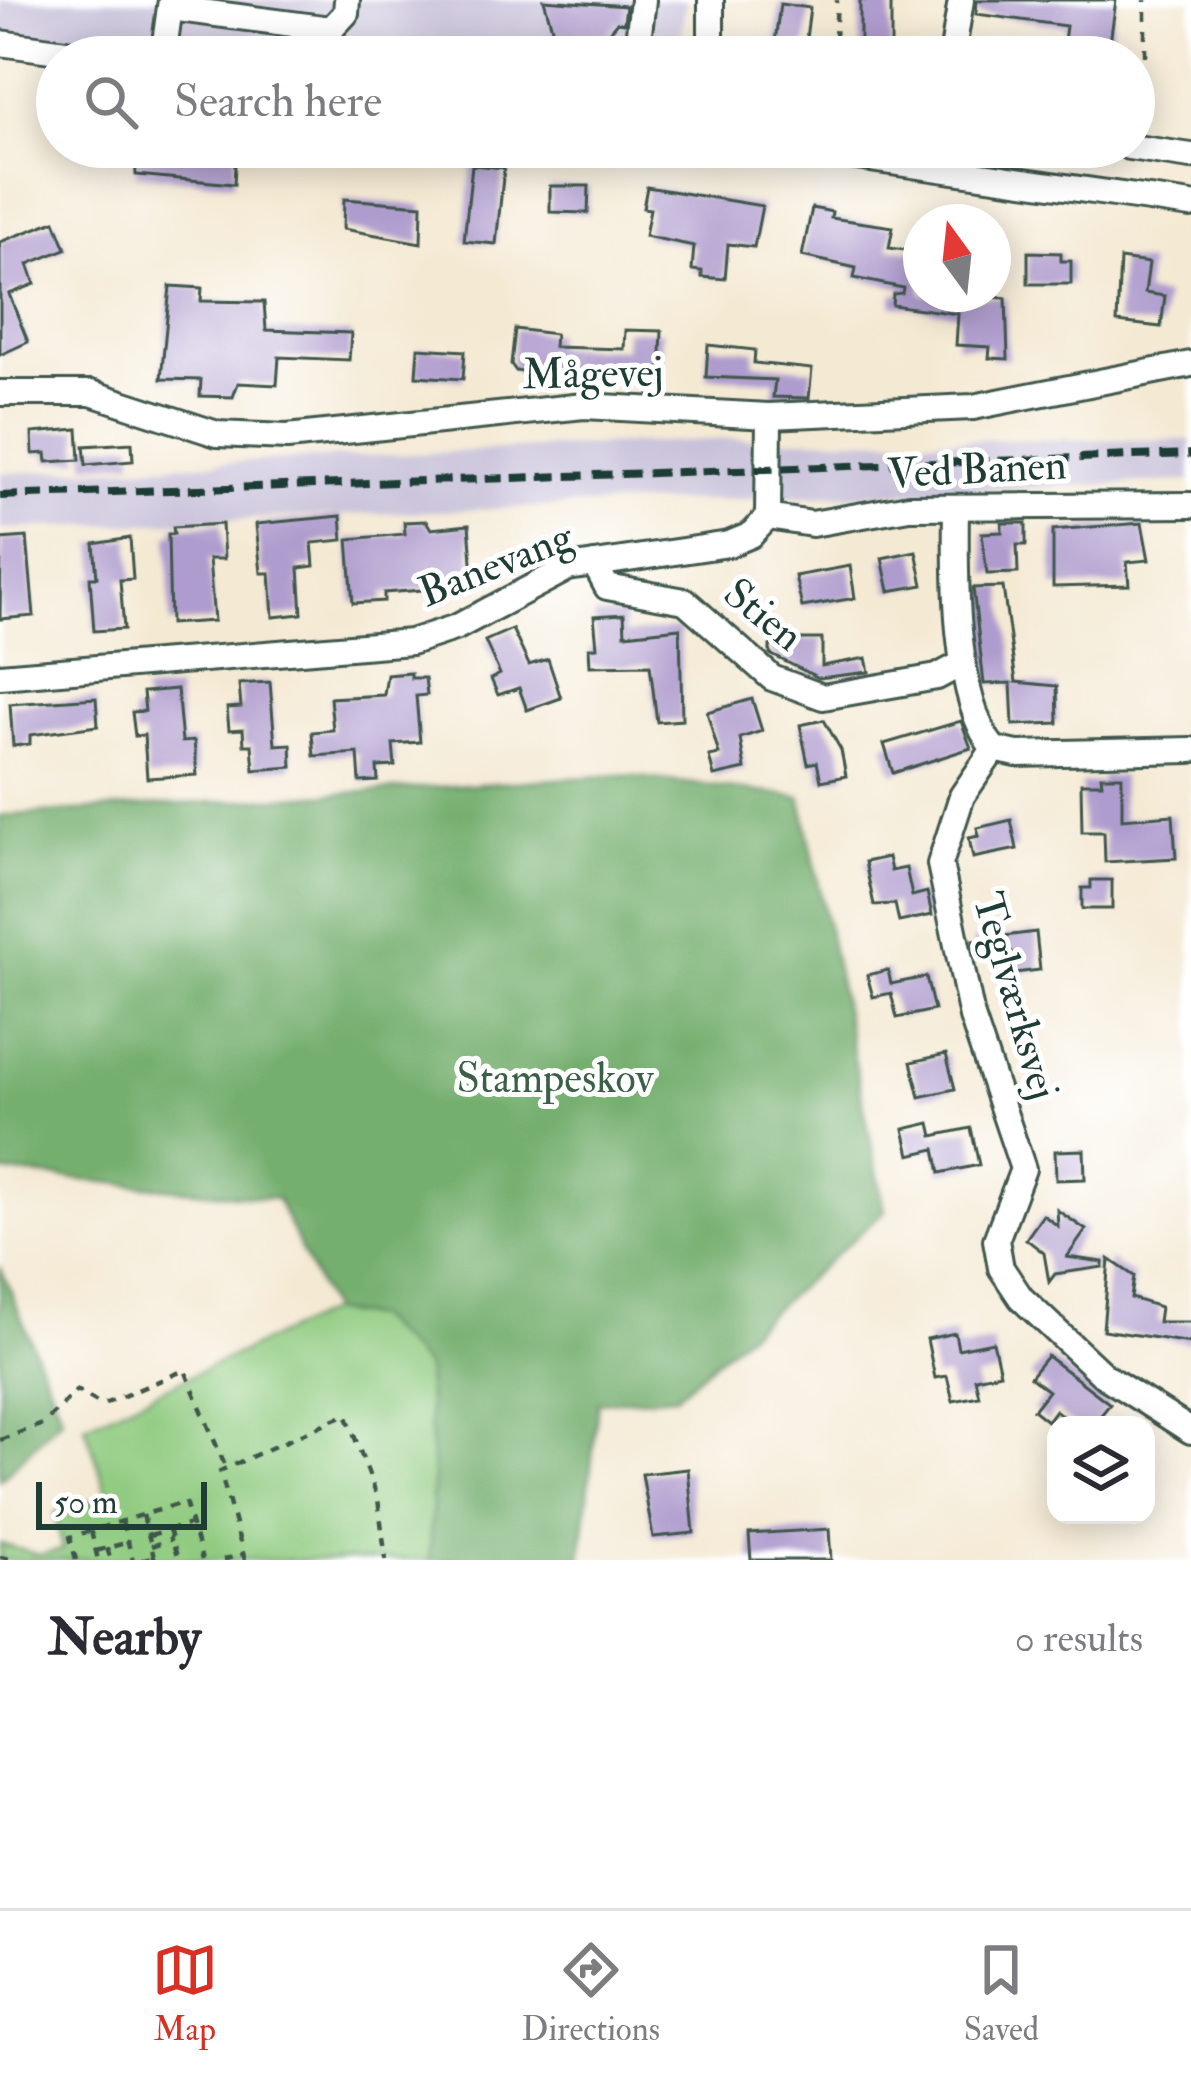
<!DOCTYPE html>
<html lang="en">
<head>
<meta charset="utf-8">
<style>
	:root { --surface:#fff; --page:#f7f7f7; --text:#2b2b33; --muted:#7c7c81; --line:#e1e1e2; --accent:#d93025 }
	body { margin:0; font-family:"IM FELL Double Pica",serif; background:var(--page); color:var(--text) }
	.controls { position:absolute; right:36px; bottom:36px; display:grid; overflow:hidden; border-radius:24px; box-shadow:0 6px 30px #0003 }
	.controls button { width:108px; height:108px; display:grid; place-items:center; padding:0; border:0; border-bottom:3px solid var(--line); background:var(--surface); color:var(--text); font:60px sans-serif }
	.compass { position:absolute; left:903px; top:204px; width:108px; height:108px; border-radius:50%; background:var(--surface); box-shadow:0 6px 30px #0003; rotate:345deg }
	.scale { position:absolute; left:36px; bottom:30px; width:171px; box-sizing:border-box; padding-left:12px; border:6px solid #1f3d34; border-top:0; font-size:33px; line-height:42px; white-space:nowrap; color:#1f3d34; -webkit-text-stroke:9px #fff; paint-order:stroke }
	.list { margin:0; padding:0; list-style:none }
	h2 { display:flex; justify-content:space-between; align-items:center; height:156px; margin:0; padding:0 48px; font-size:51px }
	h2 small { font-size:39px; font-weight:400; color:var(--muted) }
	.icon { flex:none; width:66px; height:66px; fill:none; stroke:currentColor; stroke-width:2; stroke-linecap:round; stroke-linejoin:round }
	.map { position:relative; flex:none; width:1191px; height:1560px; overflow:hidden }
	.search { position:absolute; background:var(--surface); box-shadow:0 6px 30px #0003; left:36px; right:36px; top:36px; height:132px; display:flex; align-items:center; gap:30px; box-sizing:border-box; padding:0 42px; border-radius:66px; color:var(--muted); font-size:45px }
	.sheet { height:348px; background:var(--surface) }
	nav { display:flex; justify-content:space-around; align-items:center; box-sizing:border-box; height:168px; border-top:3px solid var(--line); background:var(--surface); font-size:33px; color:var(--muted) }
	nav a { display:grid; justify-items:center; gap:6px }
	nav .on { color:var(--accent) }
	.map>svg:first-child { display:block }
</style>
</head>
<body>
<div class="map">
<svg width="1191" height="1560" viewBox="0 0 1191 1560">
	<rect width="100%" height="100%" fill="#fff"/>
	<filter id="ink" filterUnits="userSpaceOnUse"><feTurbulence type="fractalNoise" baseFrequency=".00833" numOctaves="2"/><feDisplacementMap in="SourceGraphic" scale="24" xChannelSelector="R" yChannelSelector="G"/><feConvolveMatrix kernelMatrix="1 2 1 2 8 2 1 2 1" color-interpolation-filters="sRGB"/></filter>
	<filter id="wash" filterUnits="userSpaceOnUse"><feTurbulence type="fractalNoise" baseFrequency=".004" numOctaves="4" result="noise"/><feDisplacementMap in="SourceGraphic" scale="48" xChannelSelector="R" yChannelSelector="G"/><feGaussianBlur stdDeviation="2.7" result="paint"/><feColorMatrix in="noise" values="0 0 0 0 0 0 0 0 0 0 0 0 0 0 0 0 0 1.4 0 .05"/><feComposite in="paint" operator="in"/></filter>
	<g filter="url(#wash)">
		<rect width="100%" height="100%" fill="#f4e9d3"/>
		<g fill="#c7c0d9">
			<path d="M 0,0 L 686,0 L 678,57 L 95,57 L 0,43 Z"/>
			<path d="M 729,439 L 1191,440 L 1191,481 L 0,529 L 0,473 Z"/>
		</g>
		<path fill="#90cb80" stroke="#58845a" stroke-width="3" d="M 330,1311 L 375,1318 L 426,1367 L 433,1474 L 430,1560 L 0,1560 L 0,1544 L 39,1555 L 63,1550 L 55,1514 L 108,1495 L 85,1425 Z"/>
		<g fill="#74af6e" stroke="#4a7651" stroke-width="3">
			<path d="M 620,775 L 801,797 L 885,1211 L 675,1396 L 598,1402 L 581,1560 L 430,1560 L 433,1474 L 426,1367 L 375,1318 L 330,1311 L 277,1199 L 0,1172 L 0,816 Z"/>
			<path d="M 0,1266 L 62,1417 L 0,1480 Z"/>
		</g>
		<g id="blocks">
			<g fill="#af9cce">
				<path d="M 544,0 L 626,6 L 624,23 L 617,22 L 599,44 L 577,48 L 554,35 Z"/>
				<rect x="860" y="0" width="31" height="57"/>
				<path d="M 977,0 L 1116,0 L 1108,57 L 1062,57 L 1066,26 L 976,14 Z"/>
				<path d="M 780,4 L 810,8 L 805,46 L 799,45 L 797,57 L 773,57 Z"/>
				<path d="M 135,147 L 236,147 L 234,184 L 136,175 Z"/>
				<path d="M 472,165 L 504,168 L 496,244 L 464,241 Z"/>
				<path d="M 550,186 L 589,186 L 588,213 L 550,212 Z"/>
				<path d="M 647,187 L 762,206 L 754,247 L 728,244 L 725,279 L 702,277 L 702,271 L 692,270 L 694,246 L 645,236 L 650,209 L 643,208 Z"/>
				<path d="M 344,199 L 422,205 L 421,243 L 343,229 Z"/>
				<path d="M 812,208 L 832,212 L 831,218 L 893,227 L 889,248 L 921,252 L 921,294 L 1006,298 L 1008,359 L 989,358 L 990,347 L 956,345 L 958,314 L 892,305 L 893,294 L 902,293 L 903,288 L 854,278 L 856,268 L 802,256 Z"/>
				<path d="M 55,221 L 66,249 L 28,264 L 35,284 L 9,294 L 28,342 L 0,355 L 0,242 Z"/>
				<path d="M 1028,252 L 1061,253 L 1061,261 L 1071,261 L 1071,284 L 1028,284 Z"/>
				<path d="M 1120,259 L 1149,263 L 1145,293 L 1165,296 L 1161,327 L 1117,322 Z"/>
				<path d="M 170,286 L 202,288 L 201,301 L 264,302 L 266,330 L 351,333 L 349,360 L 279,357 L 277,385 L 238,383 L 233,397 L 200,396 L 201,380 L 161,379 Z"/>
				<path d="M 515,329 L 555,334 L 554,347 L 624,349 L 625,330 L 662,331 L 660,374 L 599,371 L 598,382 L 516,371 L 511,364 Z"/>
				<path d="M 708,345 L 755,350 L 754,363 L 812,369 L 809,398 L 773,397 L 775,380 L 706,377 Z"/>
				<path d="M 418,348 L 465,351 L 463,379 L 416,376 Z"/>
				<path d="M 78,429 L 80,460 L 47,462 L 46,453 L 33,454 L 32,433 Z"/>
				<path d="M 132,443 L 133,461 L 86,465 L 84,446 Z"/>
				<path d="M 341,516 L 343,540 L 312,543 L 314,566 L 299,568 L 302,614 L 273,617 L 270,573 L 261,573 L 256,524 Z"/>
				<path d="M 426,521 L 431,529 L 469,525 L 474,586 L 384,593 L 384,601 L 353,603 L 348,539 L 405,534 L 404,522 Z"/>
				<path d="M 1002,523 L 1026,523 L 1026,545 L 1017,545 L 1018,573 L 987,574 L 982,533 L 1002,532 Z"/>
				<path d="M 1142,523 L 1149,560 L 1127,562 L 1129,585 L 1053,587 L 1053,530 Z"/>
				<path d="M 222,524 L 224,559 L 209,559 L 214,621 L 170,624 L 168,534 L 174,534 L 173,527 Z"/>
				<path d="M 27,537 L 34,616 L 0,619 L 1,539 Z"/>
				<path d="M 130,538 L 133,579 L 120,580 L 124,629 L 94,631 L 90,577 L 97,577 L 94,544 Z"/>
				<path d="M 916,551 L 923,585 L 889,591 L 882,558 Z"/>
				<path d="M 850,566 L 855,598 L 802,607 L 795,576 Z"/>
				<path d="M 1003,587 L 1016,682 L 1057,686 L 1058,723 L 1013,725 L 1011,683 L 984,684 L 973,588 Z"/>
				<path d="M 624,614 L 625,634 L 680,628 L 682,720 L 657,722 L 650,665 L 590,666 L 589,648 L 597,647 L 594,616 Z"/>
				<path d="M 512,629 L 529,665 L 548,659 L 561,698 L 527,710 L 519,688 L 498,695 L 491,679 L 500,674 L 485,641 Z"/>
				<path d="M 794,639 L 822,639 L 822,666 L 866,658 L 869,672 L 819,678 L 770,654 L 770,646 L 795,644 Z"/>
				<path d="M 411,673 L 411,678 L 425,678 L 427,695 L 416,696 L 420,742 L 393,744 L 395,766 L 377,767 L 378,781 L 360,782 L 358,753 L 314,756 L 312,732 L 333,730 L 330,698 L 384,695 L 387,675 Z"/>
				<path d="M 270,682 L 275,745 L 291,744 L 292,767 L 254,770 L 252,745 L 244,745 L 243,729 L 229,730 L 227,708 L 241,707 L 239,684 Z"/>
				<path d="M 177,689 L 182,742 L 194,741 L 197,775 L 147,778 L 144,735 L 135,736 L 132,712 L 145,711 L 143,692 Z"/>
				<path d="M 96,698 L 98,726 L 30,735 L 30,744 L 13,746 L 10,704 Z"/>
				<path d="M 752,699 L 762,731 L 740,738 L 745,769 L 714,776 L 709,756 L 719,754 L 707,712 Z"/>
				<path d="M 824,720 L 841,750 L 846,776 L 821,781 L 817,762 L 808,764 L 800,725 Z"/>
				<path d="M 961,721 L 971,748 L 893,773 L 884,744 Z"/>
				<path d="M 1101,776 L 1122,776 L 1122,819 L 1173,815 L 1176,858 L 1105,862 L 1104,832 L 1082,832 L 1081,783 L 1102,783 Z"/>
				<path d="M 1011,820 L 1017,849 L 973,858 L 969,838 L 979,836 L 977,828 Z"/>
				<path d="M 888,857 L 891,871 L 906,868 L 912,896 L 927,892 L 932,915 L 899,922 L 895,904 L 874,905 L 865,862 Z"/>
				<path d="M 1091,880 L 1112,880 L 1112,909 L 1082,909 L 1082,888 L 1091,888 Z"/>
				<path d="M 1036,932 L 1040,970 L 1014,973 L 1012,952 L 976,956 L 973,940 Z"/>
				<path d="M 888,970 L 891,984 L 926,977 L 934,1010 L 897,1018 L 891,993 L 873,997 L 867,975 Z"/>
				<path d="M 946,1054 L 955,1089 L 920,1097 L 911,1062 Z"/>
				<path d="M 930,1123 L 933,1136 L 971,1128 L 979,1165 L 940,1173 L 935,1149 L 910,1155 L 904,1129 Z"/>
				<path d="M 1084,1150 L 1085,1179 L 1056,1180 L 1055,1151 Z"/>
				<path d="M 1057,1210 L 1086,1230 L 1067,1257 L 1103,1262 L 1103,1267 L 1055,1274 L 1049,1282 L 1044,1253 L 1026,1239 L 1043,1215 L 1058,1226 Z"/>
				<path d="M 1109,1259 L 1134,1276 L 1131,1298 L 1160,1307 L 1158,1322 L 1191,1322 L 1191,1343 L 1103,1330 Z"/>
				<path d="M 955,1333 L 958,1349 L 993,1342 L 1000,1373 L 975,1378 L 979,1396 L 953,1401 L 947,1376 L 935,1378 L 927,1339 Z"/>
				<path d="M 1047,1356 L 1110,1404 L 1093,1425 L 1075,1425 L 1055,1410 L 1047,1421 L 1033,1410 L 1048,1391 L 1030,1377 Z"/>
				<path d="M 688,1469 L 694,1533 L 653,1537 L 642,1474 Z"/>
				<path d="M 829,1529 L 831,1560 L 751,1560 L 749,1534 Z"/>
			</g>
		</g>
	</g>
	<g filter="url(#ink)">
		<use href="#blocks" fill-opacity="0" stroke="#3f574c" stroke-width="3"/>
		<g fill="none" stroke-linecap="round" stroke-linejoin="round">
			<defs>
				<g id="minor">
					<path d="M 711,0 L 711,57"/>
					<path d="M 170,8 L 331,29"/>
					<path d="M 0,43 L 102,57"/>
					<path d="M 952,52 L 998,57"/>
					<path d="M 163,57 L 171,0"/>
					<path d="M 328,57 L 331,29 L 346,13 L 347,0"/>
					<path d="M 636,57 L 643,0"/>
					<path d="M 952,57 L 961,0"/>
					<path d="M 787,147 L 1191,205"/>
					<path d="M 1129,147 L 1191,156"/>
					<path d="M 0,393 L 91,393 L 217,434 L 287,437 L 584,406 L 769,416 L 973,407 L 1191,364"/>
					<path d="M 956,507 C 955,570 953,699 994,749"/>
					<path d="M 768,517 L 812,524 L 909,507 L 1191,505"/>
					<path d="M 595,564 L 607,587 L 685,601 L 772,678 L 823,697 L 937,677 L 963,663"/>
					<path d="M 0,676 L 411,642 L 457,627 L 568,568 L 729,544 L 751,535 L 768,517 L 769,416"/>
					<path d="M 994,749 L 962,796 L 940,864 L 972,1017 L 1023,1169 L 996,1240 L 1001,1268 L 1021,1298 L 1103,1375 L 1191,1431"/>
					<path d="M 994,749 L 1017,754 L 1191,750"/>
				</g>
			</defs>
			<use href="#minor" stroke="#3f574c" stroke-width="30"/>
			<g stroke="#3f574c" stroke-width="4.5" stroke-dasharray="9 9" stroke-linecap="butt">
				<path d="M 1145,56 L 1145,0"/>
				<path d="M 834,57 L 837,0"/>
				<path d="M 0,1440 L 43,1424 L 77,1390 L 102,1405 L 185,1370 L 225,1466"/>
				<path d="M 143,1515 L 155,1560"/>
				<path d="M 122,1522 L 133,1560"/>
				<path d="M 169,1529 L 178,1560"/>
				<path d="M 91,1531 L 98,1560"/>
				<path d="M 150,1535 L 191,1524"/>
				<path d="M 151,1546 L 172,1539"/>
				<path d="M 107,1548 L 111,1560"/>
				<path d="M 96,1551 L 125,1543"/>
				<path d="M 0,1557 L 16,1560"/>
				<path d="M 76,1560 L 70,1537 L 185,1502 L 202,1560"/>
				<path d="M 142,1560 L 154,1556"/>
				<path d="M 223,1560 L 243,1554"/>
				<path d="M 245,1560 L 220,1471 L 346,1414 L 378,1499 L 386,1560"/>
			</g>
			<use href="#minor" stroke="#fff" stroke-width="24"/>
			<path stroke="#1f3d34" stroke-width="8" stroke-dasharray="18 9" stroke-linecap="butt" d="M 0,496 L 1191,454"/>
		</g>
	</g>
	<g text-anchor="middle" dominant-baseline="central" stroke-width="10" stroke-linejoin="round" paint-order="stroke">
		<g font-size="42" fill="#1f3d34" stroke="#fff">
			<text transform="translate(593 374) rotate(-1)">Mågevej</text>
			<text transform="translate(977 470) rotate(-3)">Ved Banen</text>
			<text transform="translate(496 565) rotate(-22)">Banevang</text>
			<text transform="translate(763 615) rotate(39)">Stien</text>
			<text transform="translate(1015 996) rotate(74)">Teglværksvej</text>
		</g>
		<g font-size="42" fill="#3b6047" stroke="#fff">
			<text x="555" y="1079">Stampeskov</text>
		</g>
	</g>
</svg>
<div class="controls">
<button><svg class="icon" aria-label="layers" viewBox="0 0 24 24"><path d="M12 4l9 5-9 5-9-5zM3 14l9 5 9-5"/></svg></button>
</div>
<svg class="compass" viewBox="-18 -18 36 36"><path d="M0-13l5 13h-10z" fill="#e53935"/><path d="M0 13l5-13h-10z" fill="#7c7c81"/></svg>
<div class="scale">50 m</div>
<div class="search"><svg class="icon" aria-label="search" viewBox="0 0 24 24"><circle cx="10" cy="10" r="6"/><path d="M15 15l6 6"/></svg>Search here</div>
</div>
<section class="sheet">
<h2>Nearby<small>0 results</small></h2>
<ul class="list">
</ul>
</section>
<nav>
<a class="on"><svg class="icon" aria-label="map" viewBox="0 0 24 24"><path d="M3 6l6-2 6 2 6-2v14l-6 2-6-2-6 2zM9 4v14M15 6v14"/></svg>Map</a>
<a><svg class="icon" aria-label="directions" viewBox="0 0 24 24"><path d="M12 3l9 9-9 9-9-9zM9 14v-3h6M13 9l2 2-2 2"/></svg>Directions</a>
<a><svg class="icon" aria-label="saved" viewBox="0 0 24 24"><path d="M7 4h10v16l-5-4-5 4z"/></svg>Saved</a>
</nav>
</body>
</html>
